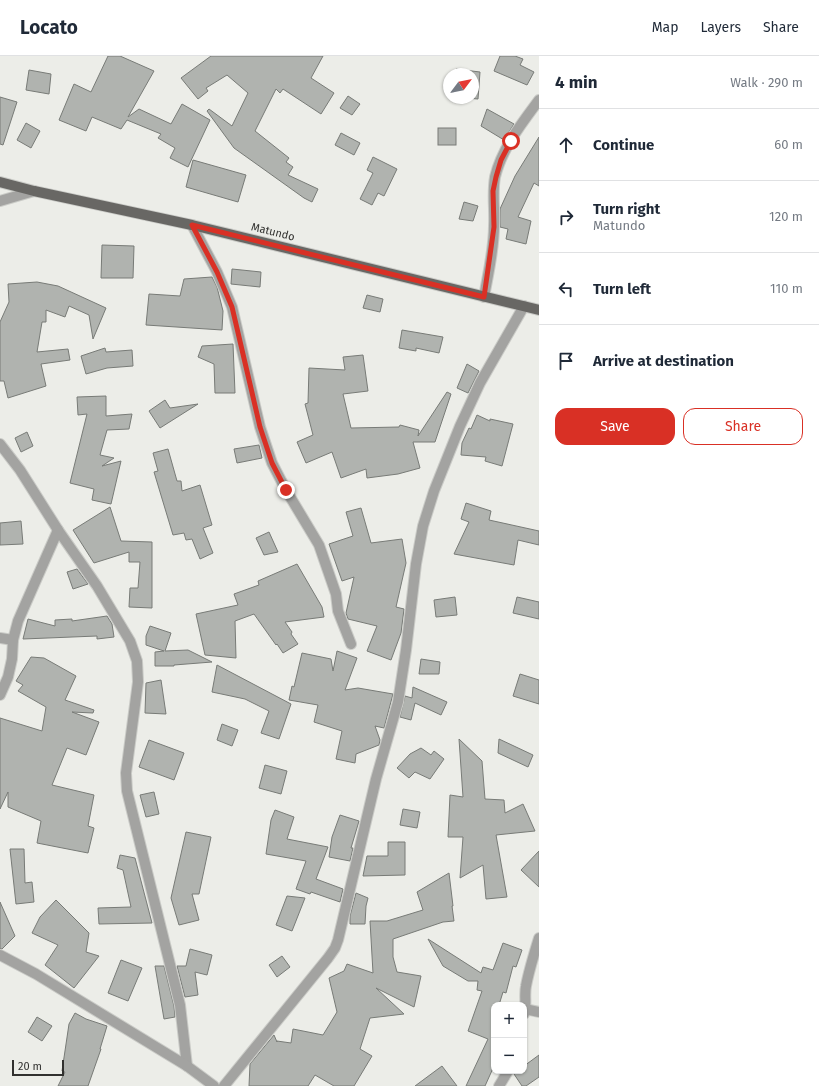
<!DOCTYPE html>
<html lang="en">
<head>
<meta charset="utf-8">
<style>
	:root { --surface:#fff; --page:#f6f6f7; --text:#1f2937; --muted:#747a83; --line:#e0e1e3; --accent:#d93025 }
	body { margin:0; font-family:"Fira Sans",sans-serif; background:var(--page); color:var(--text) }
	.controls { position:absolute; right:12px; bottom:12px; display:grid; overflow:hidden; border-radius:8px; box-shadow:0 1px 3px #0004 }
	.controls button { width:36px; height:36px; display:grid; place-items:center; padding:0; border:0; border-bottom:1px solid var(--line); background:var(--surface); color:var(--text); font:20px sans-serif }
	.compass { position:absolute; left:443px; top:12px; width:36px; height:36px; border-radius:50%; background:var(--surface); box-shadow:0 1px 3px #0004; rotate:58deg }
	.scale { position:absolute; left:12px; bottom:10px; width:52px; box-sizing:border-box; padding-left:4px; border:2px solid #31312f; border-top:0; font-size:11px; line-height:14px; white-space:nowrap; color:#31312f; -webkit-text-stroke:3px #ecede8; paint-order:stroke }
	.stop { position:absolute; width:12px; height:12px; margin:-9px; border:3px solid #d93025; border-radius:50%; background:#fff }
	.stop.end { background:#d93025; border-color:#fff; box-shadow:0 1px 4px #0008 }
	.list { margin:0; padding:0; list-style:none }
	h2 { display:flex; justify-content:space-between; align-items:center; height:52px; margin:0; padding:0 16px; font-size:17px }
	h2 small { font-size:13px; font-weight:400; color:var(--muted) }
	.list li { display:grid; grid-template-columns:26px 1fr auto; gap:12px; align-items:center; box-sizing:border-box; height:72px; padding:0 16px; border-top:1px solid var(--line) }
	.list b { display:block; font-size:15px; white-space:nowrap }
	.list p { margin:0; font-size:13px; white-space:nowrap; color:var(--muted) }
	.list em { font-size:13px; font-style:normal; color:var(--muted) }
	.actions { display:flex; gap:8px; padding:12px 16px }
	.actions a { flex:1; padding:9px 0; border:1px solid var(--accent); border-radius:12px; text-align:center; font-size:14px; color:var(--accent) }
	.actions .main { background:var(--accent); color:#fff }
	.icon { flex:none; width:22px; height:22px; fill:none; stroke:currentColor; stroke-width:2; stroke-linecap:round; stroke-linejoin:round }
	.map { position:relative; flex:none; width:539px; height:1030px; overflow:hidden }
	header { display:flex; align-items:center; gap:24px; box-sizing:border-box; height:56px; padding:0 20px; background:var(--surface); border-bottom:1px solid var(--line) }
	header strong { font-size:19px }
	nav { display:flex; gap:22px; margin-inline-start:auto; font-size:14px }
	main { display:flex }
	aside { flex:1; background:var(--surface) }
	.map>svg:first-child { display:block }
</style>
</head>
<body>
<header>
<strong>Locato</strong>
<nav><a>Map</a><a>Layers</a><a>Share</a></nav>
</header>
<main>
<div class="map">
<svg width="539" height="1030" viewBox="0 0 539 1030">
	<rect width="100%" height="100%" fill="#ecede8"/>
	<g fill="#b0b3af" stroke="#787b77">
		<path d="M 108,0 L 120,0 L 154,15 L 128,61 L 139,53 L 171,68 L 182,48 L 210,64 L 188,111 L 170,102 L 175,92 L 158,82 L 161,78 L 127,64 L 121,73 L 92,61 L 86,75 L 59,64 L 74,28 L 91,36 Z"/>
		<path d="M 211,0 L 323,0 L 311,22 L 334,37 L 321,58 L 283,33 L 280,37 L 276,33 L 255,75 L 289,102 L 286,106 L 293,111 L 288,119 L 318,133 L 312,146 L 304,142 L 234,92 L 207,55 L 209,53 L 232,70 L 248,37 L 227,19 L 206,32 L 208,35 L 198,43 L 181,22 Z"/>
		<path d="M 500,0 L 515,0 L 523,3 L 520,9 L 534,16 L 527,29 L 494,15 Z"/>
		<path d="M 456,13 L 480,16 L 478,43 L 466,42 L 473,42 L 473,18 L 455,18 Z"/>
		<path d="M 29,14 L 51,18 L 49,38 L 26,34 Z"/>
		<path d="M 348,40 L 360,48 L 352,59 L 340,52 Z"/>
		<path d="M 0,41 L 17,46 L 3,89 L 0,88 Z"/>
		<path d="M 487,53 L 514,68 L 504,84 L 481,70 Z"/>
		<path d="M 26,67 L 40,75 L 31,92 L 17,84 Z"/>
		<rect x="438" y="72" width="18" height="17"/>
		<path d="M 341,77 L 360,87 L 354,99 L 335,89 Z"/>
		<path d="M 539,81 L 539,130 L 534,127 L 518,161 L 531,165 L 526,188 L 506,183 L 508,173 L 500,171 L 500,153 L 515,120 Z"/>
		<path d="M 373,101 L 397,113 L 384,140 L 378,137 L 372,149 L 360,143 L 373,117 L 367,114 Z"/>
		<path d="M 193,104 L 246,119 L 238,146 L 186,131 Z"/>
		<path d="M 464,146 L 478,150 L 473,165 L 459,163 Z"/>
		<path d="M 102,189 L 134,190 L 133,222 L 101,222 Z"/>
		<path d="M 232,213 L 261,216 L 260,231 L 231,228 Z"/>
		<path d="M 212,221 L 217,231 L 223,255 L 222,274 L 146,269 L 149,238 L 180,240 L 184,223 Z"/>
		<path d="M 37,226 L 58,230 L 106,252 L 93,283 L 89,259 L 69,250 L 65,261 L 46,254 L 46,266 L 42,266 L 37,296 L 68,293 L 70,304 L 41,308 L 46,330 L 8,342 L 4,325 L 0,325 L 0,266 L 9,246 L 8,228 Z"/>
		<path d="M 367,239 L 383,243 L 380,256 L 363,252 Z"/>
		<path d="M 402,274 L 443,281 L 439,297 L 416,292 L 416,295 L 399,292 Z"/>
		<path d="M 233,288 L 235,337 L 215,337 L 214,308 L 198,301 L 202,290 Z"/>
		<path d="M 105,292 L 106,296 L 132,294 L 133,310 L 107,312 L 86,318 L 81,300 Z"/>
		<path d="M 363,299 L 368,335 L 343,338 L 351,372 L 399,371 L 400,369 L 419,374 L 418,380 L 447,336 L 451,338 L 435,386 L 413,386 L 420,412 L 398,418 L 367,422 L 366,413 L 341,422 L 332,396 L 306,407 L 297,386 L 313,379 L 305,348 L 308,347 L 309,312 L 345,314 L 343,301 Z"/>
		<path d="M 467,308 L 479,315 L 468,337 L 457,332 Z"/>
		<path d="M 106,340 L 106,360 L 132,358 L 129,373 L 107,374 L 100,399 L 114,402 L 102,410 L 121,405 L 111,448 L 92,444 L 94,433 L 70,427 L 87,358 L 78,359 L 77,341 Z"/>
		<path d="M 165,344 L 170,352 L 198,348 L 160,372 L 149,355 Z"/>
		<path d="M 477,359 L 490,365 L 490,363 L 513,368 L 502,410 L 485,405 L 486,401 L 461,399 L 462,387 L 469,372 L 471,373 Z"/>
		<path d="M 27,376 L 33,390 L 21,396 L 15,382 Z"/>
		<path d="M 259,389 L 262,402 L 237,407 L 234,393 Z"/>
		<path d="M 168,393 L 177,425 L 181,425 L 182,435 L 200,429 L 212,469 L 203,472 L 213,497 L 200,503 L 192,483 L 186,484 L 184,477 L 173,479 L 154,416 L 158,415 L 153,397 Z"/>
		<path d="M 466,447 L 491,455 L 489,464 L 539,475 L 539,489 L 518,484 L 514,509 L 454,498 L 469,466 L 461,463 Z"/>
		<path d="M 110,451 L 121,485 L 152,486 L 152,552 L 129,551 L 130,532 L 138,532 L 140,506 L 129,506 L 129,496 L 94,507 L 73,474 Z"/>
		<path d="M 361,452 L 371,487 L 402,483 L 406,507 L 396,551 L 404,553 L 401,577 L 391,604 L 367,595 L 377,570 L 348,563 L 346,557 L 354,521 L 342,525 L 329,488 L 353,480 L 346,456 Z"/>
		<path d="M 21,465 L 23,488 L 0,489 L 0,467 Z"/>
		<path d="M 269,476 L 278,496 L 264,499 L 256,482 Z"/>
		<path d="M 297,508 L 322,551 L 324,561 L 285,566 L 292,576 L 291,578 L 298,588 L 283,597 L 277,588 L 276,589 L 254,558 L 235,565 L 236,602 L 205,599 L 196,558 L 238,549 L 234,538 L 259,529 L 258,525 Z"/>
		<path d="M 77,513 L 88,528 L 73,533 L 67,516 Z"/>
		<path d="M 455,541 L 457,559 L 436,561 L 434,544 Z"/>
		<path d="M 517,541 L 539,546 L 539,563 L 513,557 Z"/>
		<path d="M 107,560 L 112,568 L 114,581 L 97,583 L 97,580 L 23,583 L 28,563 L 55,570 L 55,564 L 72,563 L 72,565 Z"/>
		<path d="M 150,570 L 171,577 L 165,595 L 188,594 L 212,606 L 174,609 L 174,610 L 155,610 L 155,596 L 164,595 L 146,589 L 146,580 Z"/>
		<path d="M 337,595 L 357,602 L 345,634 L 358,632 L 393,638 L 384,672 L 375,670 L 380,684 L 379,689 L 356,698 L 355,707 L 336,703 L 342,675 L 314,666 L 318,649 L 289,644 L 292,630 L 294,631 L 302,597 L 331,603 L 333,615 Z"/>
		<path d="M 31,601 L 44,602 L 76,620 L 65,644 L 94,654 L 93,657 L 72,656 L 99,666 L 86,699 L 67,692 L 52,729 L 94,739 L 88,770 L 94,772 L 88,797 L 37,787 L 41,765 L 8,751 L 8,736 L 0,753 L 0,662 L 42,675 L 46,651 L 18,635 L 23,629 L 16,625 Z"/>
		<path d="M 421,603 L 440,606 L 439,618 L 419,618 Z"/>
		<path d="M 217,609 L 291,648 L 279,683 L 261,677 L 269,655 L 245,643 L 212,636 Z"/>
		<path d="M 520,618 L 539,624 L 539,648 L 513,640 Z"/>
		<path d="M 161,624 L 166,658 L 145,657 L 146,627 Z"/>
		<path d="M 413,631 L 447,646 L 441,659 L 415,647 L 411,664 L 400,661 L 405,640 L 412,642 Z"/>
		<path d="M 222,668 L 238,674 L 232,690 L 217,684 Z"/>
		<path d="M 459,683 L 482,705 L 485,743 L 504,744 L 505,757 L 523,748 L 535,775 L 496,779 L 507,841 L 486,843 L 483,809 L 460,822 L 463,781 L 448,781 L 450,739 L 463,741 Z"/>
		<path d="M 499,683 L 533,699 L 528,711 L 498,697 Z"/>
		<path d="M 149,684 L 184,697 L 174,724 L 139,711 Z"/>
		<path d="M 421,692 L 431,699 L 434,695 L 444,703 L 430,723 L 415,716 L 409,722 L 397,712 L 410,698 Z"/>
		<path d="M 265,709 L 287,715 L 281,738 L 259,732 Z"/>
		<path d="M 154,736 L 159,758 L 146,761 L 140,739 Z"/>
		<path d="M 403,753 L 420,756 L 417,772 L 400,769 Z"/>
		<path d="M 275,754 L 294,761 L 287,783 L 328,791 L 316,823 L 343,833 L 340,846 L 311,836 L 310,838 L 296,833 L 306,805 L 266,798 L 271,764 Z"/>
		<path d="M 340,759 L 359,765 L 351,792 L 353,792 L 350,805 L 329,801 L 332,781 Z"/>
		<path d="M 186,776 L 211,781 L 199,838 L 192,838 L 199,864 L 179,869 L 171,842 Z"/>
		<path d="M 388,786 L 405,786 L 405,819 L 363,820 L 367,800 L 388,800 Z"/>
		<path d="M 10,793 L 24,793 L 25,827 L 32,826 L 34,846 L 16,848 Z"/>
		<path d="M 539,795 L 539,831 L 521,814 Z"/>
		<path d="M 120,799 L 135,802 L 152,867 L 99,868 L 98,852 L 131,851 L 123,814 L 117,812 Z"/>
		<path d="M 449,817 L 453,850 L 452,850 L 454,865 L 443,866 L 393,883 L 393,901 L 397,916 L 421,920 L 414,951 L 376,932 L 404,958 L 370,962 L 360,993 L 372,1000 L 354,1030 L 334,1030 L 315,1019 L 308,1030 L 249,1030 L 250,1008 L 274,979 L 277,986 L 277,985 L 291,987 L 293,973 L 323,979 L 337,956 L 329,922 L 344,915 L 347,908 L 373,917 L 370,865 L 387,865 L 423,854 L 417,836 Z"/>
		<path d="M 356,837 L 368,842 L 366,850 L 365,868 L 350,868 L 350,860 Z"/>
		<path d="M 287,840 L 305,842 L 292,875 L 276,869 Z"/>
		<path d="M 56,844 L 89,877 L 86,896 L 99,900 L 74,932 L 45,909 L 58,889 L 32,877 L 40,861 Z"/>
		<path d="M 0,846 L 15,880 L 2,893 L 0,893 Z"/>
		<path d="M 428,883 L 481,917 L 483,911 L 493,914 L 503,887 L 522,894 L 516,911 L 513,910 L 506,937 L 503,936 L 499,949 L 494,949 L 494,1010 L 485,1030 L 466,1030 L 488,983 L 468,975 L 482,935 L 477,934 L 478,925 L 468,925 L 443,910 Z"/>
		<path d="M 190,893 L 212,899 L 207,919 L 195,916 L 198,939 L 185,941 L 177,910 L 186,910 Z"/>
		<path d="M 282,900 L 290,911 L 277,921 L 269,909 Z"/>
		<path d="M 121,904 L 142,912 L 128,945 L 108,937 Z"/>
		<path d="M 155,910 L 164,910 L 174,950 L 175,961 L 164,963 Z"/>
		<path d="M 75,957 L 86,963 L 107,970 L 100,993 L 101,993 L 88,1030 L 58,1030 L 65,1016 L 62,1015 L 69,968 Z"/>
		<path d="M 37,961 L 52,970 L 42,985 L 28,976 Z"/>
		<path d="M 539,999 L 539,1021 L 526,1030 L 522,1030 L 514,1018 L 514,1016 L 516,1015 L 524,1015 L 524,1010 Z"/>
		<path d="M 442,1010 L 457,1030 L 415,1030 Z"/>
	</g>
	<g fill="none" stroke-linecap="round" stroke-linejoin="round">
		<defs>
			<g id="street">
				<path d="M 0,145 L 34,135"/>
				<path d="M 192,169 L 217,216 L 232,251 L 260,371 L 272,407 L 286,434 L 319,489 L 336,538 L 338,555 L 351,588"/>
				<path d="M 484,241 C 488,218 494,194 494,170 C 495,154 492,138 495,121 C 502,92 522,67 539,44"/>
				<path d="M 0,388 L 20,414 L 58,474 L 97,530 L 130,585 L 137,605 L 138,626 L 126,717 L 127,735 L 180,949 L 187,1010"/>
				<path d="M 0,582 L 13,584"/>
				<path d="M 0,639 L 8,621 L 12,603 L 13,584 L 18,565 L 58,474"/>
				<path d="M 0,899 L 36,918 L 187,1010 L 214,1030"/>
				<path d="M 525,953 L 539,956"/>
				<path d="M 524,958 C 527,949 524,939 526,930 C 529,914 534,898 539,882"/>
				<path d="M 224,1030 L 328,902 L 335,892 L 338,884 L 376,723 L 398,646 L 406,594 L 416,508 L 423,470 L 434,435 L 460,370 L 480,327 L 524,250"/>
				<path d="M 499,1030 L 508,1015"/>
			</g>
			<path id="primary" d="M 0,126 L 34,135 L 192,169 L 539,254"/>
		</defs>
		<use href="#street" stroke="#cacbc7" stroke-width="12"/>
		<use href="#primary" stroke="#cacbc7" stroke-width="12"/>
		<use href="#street" stroke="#a3a3a1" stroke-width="10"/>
		<use href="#primary" stroke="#686764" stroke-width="10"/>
	</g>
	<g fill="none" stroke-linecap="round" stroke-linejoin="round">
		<path stroke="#d93025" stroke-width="5" d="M 286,434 L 272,407 L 260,371 L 232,251 L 217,216 L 192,169 L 484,241 L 494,171 L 493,135 L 496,121 L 501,104 L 511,85"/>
	</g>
	<g text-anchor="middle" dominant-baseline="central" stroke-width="3" stroke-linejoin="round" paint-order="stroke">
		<g font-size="11" fill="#31312f" stroke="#ecede8">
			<text transform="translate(273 176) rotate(14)">Matundo</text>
		</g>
	</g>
</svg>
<div class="controls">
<button>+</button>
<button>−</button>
</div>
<svg class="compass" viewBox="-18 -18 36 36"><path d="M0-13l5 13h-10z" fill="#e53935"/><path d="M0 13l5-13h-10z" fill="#747a83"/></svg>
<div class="scale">20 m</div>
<div class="stop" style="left:511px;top:85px"></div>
<div class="stop end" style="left:286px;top:434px"></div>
</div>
<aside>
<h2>4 min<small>Walk · 290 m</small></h2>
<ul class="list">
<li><svg class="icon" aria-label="ahead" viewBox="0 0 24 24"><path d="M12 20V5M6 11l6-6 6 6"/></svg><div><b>Continue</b></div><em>60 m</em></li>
<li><svg class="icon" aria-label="right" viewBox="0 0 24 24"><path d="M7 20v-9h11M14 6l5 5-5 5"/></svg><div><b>Turn right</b><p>Matundo</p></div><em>120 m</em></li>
<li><svg class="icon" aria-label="left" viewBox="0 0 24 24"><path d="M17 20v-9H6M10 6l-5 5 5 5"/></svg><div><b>Turn left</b></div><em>110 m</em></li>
<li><svg class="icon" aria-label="arrive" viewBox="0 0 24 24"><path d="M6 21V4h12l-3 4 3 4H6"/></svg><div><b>Arrive at destination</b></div></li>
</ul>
<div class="actions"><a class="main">Save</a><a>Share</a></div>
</aside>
</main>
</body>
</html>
